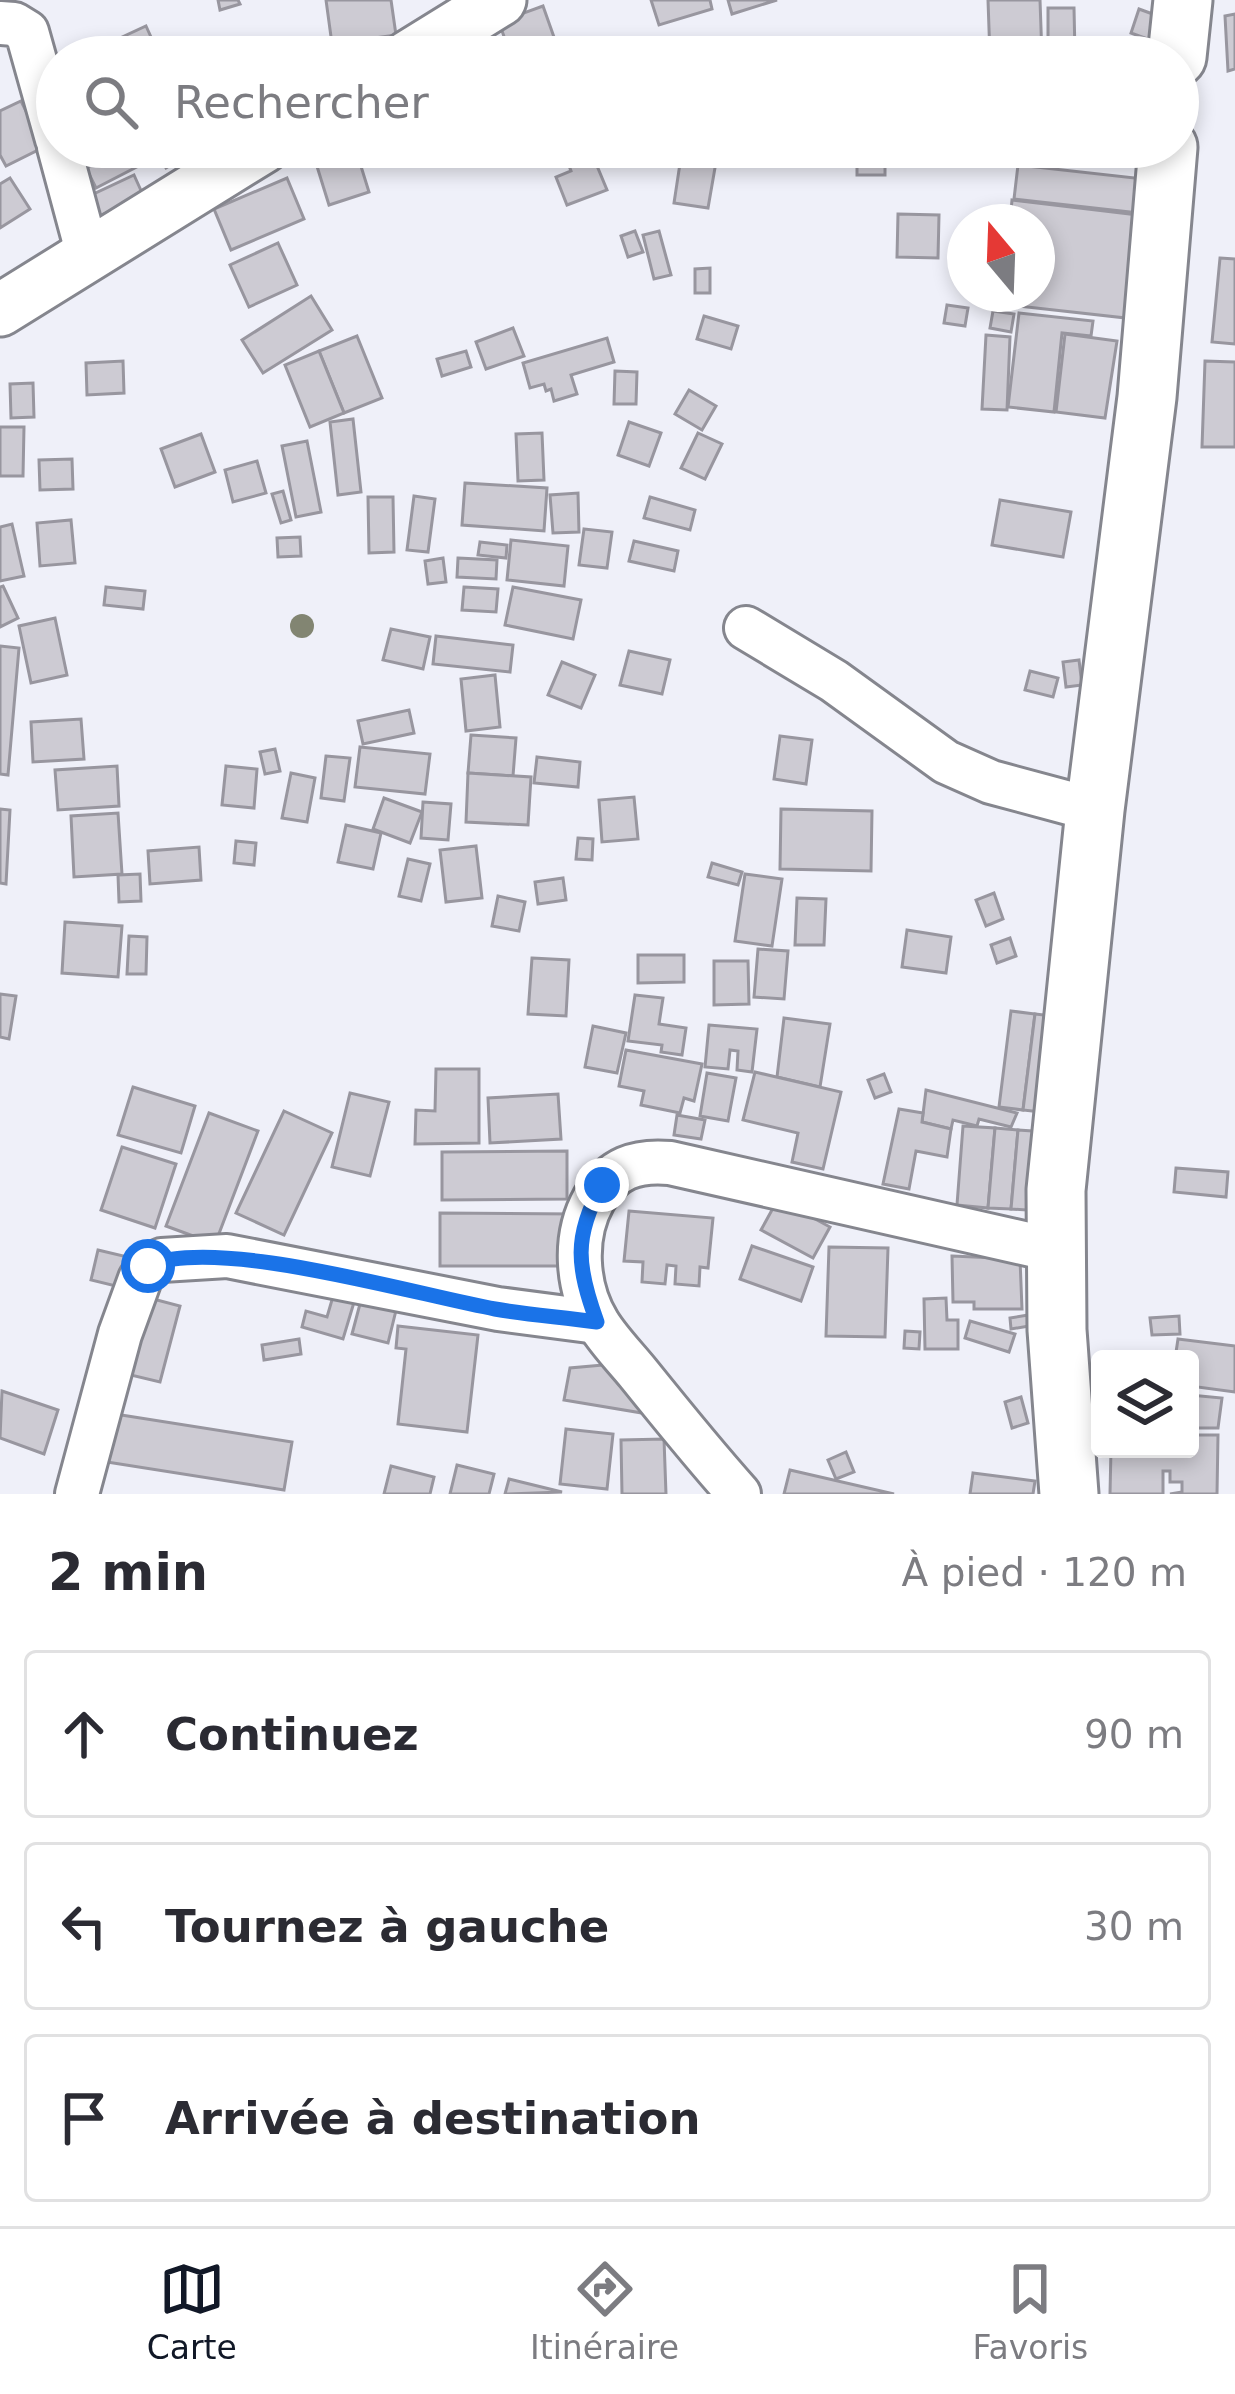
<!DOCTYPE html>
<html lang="fr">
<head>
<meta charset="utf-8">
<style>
	:root { --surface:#fff; --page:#f7f7f7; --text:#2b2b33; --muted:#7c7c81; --line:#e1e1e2; --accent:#111827 }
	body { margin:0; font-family:"DejaVu Sans",sans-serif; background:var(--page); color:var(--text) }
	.controls { position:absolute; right:36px; bottom:36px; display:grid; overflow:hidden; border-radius:12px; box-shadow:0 6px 18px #0003 }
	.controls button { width:108px; height:108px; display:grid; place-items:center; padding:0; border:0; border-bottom:3px solid var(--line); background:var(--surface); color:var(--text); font:60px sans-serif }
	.compass { position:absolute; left:947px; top:204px; width:108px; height:108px; border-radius:50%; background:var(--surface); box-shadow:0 6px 18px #0003; rotate:341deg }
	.stop { position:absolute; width:36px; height:36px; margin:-27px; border:9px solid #1a73e8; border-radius:50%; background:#fff }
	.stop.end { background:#1a73e8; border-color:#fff; box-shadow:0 3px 12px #0008 }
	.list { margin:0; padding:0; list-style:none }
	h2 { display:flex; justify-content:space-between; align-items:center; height:156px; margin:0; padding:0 48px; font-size:51px }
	h2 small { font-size:39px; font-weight:400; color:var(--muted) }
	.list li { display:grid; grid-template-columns:78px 1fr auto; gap:36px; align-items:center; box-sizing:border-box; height:168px; margin:0 24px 24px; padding:0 24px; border:3px solid var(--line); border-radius:12px }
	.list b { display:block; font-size:45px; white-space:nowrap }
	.list em { font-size:39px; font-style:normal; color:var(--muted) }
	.icon { flex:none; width:66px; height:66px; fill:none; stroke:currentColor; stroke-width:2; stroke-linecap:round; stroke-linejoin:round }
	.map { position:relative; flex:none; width:1235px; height:1494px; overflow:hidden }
	.search { position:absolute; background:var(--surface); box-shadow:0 6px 18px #0003; left:36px; right:36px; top:36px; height:132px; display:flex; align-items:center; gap:30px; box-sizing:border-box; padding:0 42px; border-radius:66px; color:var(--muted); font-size:45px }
	.sheet { height:732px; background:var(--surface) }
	nav { display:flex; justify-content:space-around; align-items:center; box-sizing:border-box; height:168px; border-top:3px solid var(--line); background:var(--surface); font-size:33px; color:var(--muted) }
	nav a { display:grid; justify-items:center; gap:6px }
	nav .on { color:var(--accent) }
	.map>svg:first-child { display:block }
</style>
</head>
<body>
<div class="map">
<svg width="1235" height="1494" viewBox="0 0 1235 1494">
	<rect width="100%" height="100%" fill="#eff0f9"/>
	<g fill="#cdcbd3" stroke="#98969f" stroke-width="3">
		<path d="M 218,0 L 238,0 L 240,4 L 220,10 Z"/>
		<path d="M 326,0 L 391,0 L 396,35 L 332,44 Z"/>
		<path d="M 651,0 L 710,0 L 712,9 L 659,25 Z"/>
		<path d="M 728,0 L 777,0 L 732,14 Z"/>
		<path d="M 988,0 L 1040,0 L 1042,57 L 990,57 Z"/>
		<path d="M 543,6 L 561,57 L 511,57 L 499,22 Z"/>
		<path d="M 1048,8 L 1074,8 L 1075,54 L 1048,54 Z"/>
		<path d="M 1139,9 L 1169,20 L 1161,44 L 1131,33 Z"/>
		<path d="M 1235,14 L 1235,69 L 1228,71 L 1225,16 Z"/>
		<path d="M 146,26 L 160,57 L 126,57 L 118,39 Z"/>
		<path d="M 21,101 L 44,147 L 6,166 L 0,155 L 0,111 Z"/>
		<path d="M 125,147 L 144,147 L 150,160 L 96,188 L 86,168 Z"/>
		<path d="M 154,147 L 177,147 L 184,157 L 166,168 Z"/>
		<path d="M 311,147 L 355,147 L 369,192 L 329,205 Z"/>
		<path d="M 562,147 L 597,147 L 590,149 L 607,190 L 567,205 L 556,177 L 571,171 Z"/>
		<rect x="857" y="150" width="28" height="25"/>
		<path d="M 681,157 L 716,162 L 708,208 L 674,203 Z"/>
		<path d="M 1018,165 L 1144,179 L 1139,213 L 1014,199 Z"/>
		<path d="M 134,175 L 143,195 L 93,219 L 83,199 Z"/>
		<path d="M 10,178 L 30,209 L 0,228 L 0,184 Z"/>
		<path d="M 287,178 L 304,219 L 231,250 L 214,209 Z"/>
		<path d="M 1012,200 L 1138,215 L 1126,318 L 1001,304 L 1002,294 L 1037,294 L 1037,222 L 1010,222 Z"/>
		<path d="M 898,214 L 939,215 L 938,258 L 897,257 Z"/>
		<path d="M 635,231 L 643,252 L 628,257 L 621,236 Z"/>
		<path d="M 659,231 L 671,275 L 654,279 L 643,235 Z"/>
		<path d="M 278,243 L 297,285 L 249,307 L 230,265 Z"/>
		<path d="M 1220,258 L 1235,259 L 1235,344 L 1212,342 Z"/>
		<path d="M 710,268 L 710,293 L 695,293 L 695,269 Z"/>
		<path d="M 311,296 L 332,330 L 263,373 L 242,340 Z"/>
		<path d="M 947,305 L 968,308 L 965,326 L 944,323 Z"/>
		<path d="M 993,311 L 1014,314 L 1011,332 L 990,328 Z"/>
		<path d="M 1019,313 L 1093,321 L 1091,336 L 1062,333 L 1054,412 L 1008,407 Z"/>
		<path d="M 704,316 L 738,326 L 731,349 L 697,339 Z"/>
		<path d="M 513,328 L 524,356 L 486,369 L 476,342 Z"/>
		<path d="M 1065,334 L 1117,341 L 1105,418 L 1056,412 Z"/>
		<path d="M 986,335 L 1010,337 L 1007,410 L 982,409 Z"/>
		<path d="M 357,336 L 382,398 L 344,413 L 319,351 Z"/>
		<path d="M 607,338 L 614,362 L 571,375 L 577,394 L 554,401 L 551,389 L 546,391 L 544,384 L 530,388 L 523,363 Z"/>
		<path d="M 319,351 L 344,413 L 310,427 L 285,365 Z"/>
		<path d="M 466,351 L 471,367 L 442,376 L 437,359 Z"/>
		<path d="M 123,361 L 124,393 L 87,395 L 86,363 Z"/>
		<path d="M 1205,361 L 1235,362 L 1235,447 L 1202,447 Z"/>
		<path d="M 615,371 L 637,372 L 636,404 L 614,404 Z"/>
		<path d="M 33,383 L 34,417 L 11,418 L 10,384 Z"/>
		<path d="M 689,390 L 716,406 L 702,430 L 675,414 Z"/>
		<path d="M 353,419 L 361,492 L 338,495 L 330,422 Z"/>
		<path d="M 629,422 L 661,433 L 649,466 L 618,455 Z"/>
		<path d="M 0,427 L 24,427 L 23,476 L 0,476 Z"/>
		<path d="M 542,433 L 544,480 L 518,481 L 516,434 Z"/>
		<path d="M 698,433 L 722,444 L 705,479 L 681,468 Z"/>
		<path d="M 201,434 L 215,472 L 175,487 L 161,449 Z"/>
		<path d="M 307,441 L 321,512 L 296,517 L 282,446 Z"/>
		<path d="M 72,459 L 73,489 L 40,490 L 39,460 Z"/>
		<path d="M 257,461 L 266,493 L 233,502 L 225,470 Z"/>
		<path d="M 465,483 L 547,488 L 544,531 L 462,525 Z"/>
		<path d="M 283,491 L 291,520 L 281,523 L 272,494 Z"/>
		<path d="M 578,493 L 579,532 L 553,533 L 550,495 Z"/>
		<path d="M 414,496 L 435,499 L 428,552 L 407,550 Z"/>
		<path d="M 368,497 L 393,497 L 394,552 L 369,553 Z"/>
		<path d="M 650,497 L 695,510 L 690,530 L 644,518 Z"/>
		<path d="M 1000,500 L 1071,512 L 1063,557 L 992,545 Z"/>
		<path d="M 71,520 L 75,563 L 40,566 L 37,523 Z"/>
		<path d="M 12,524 L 24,576 L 0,581 L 0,527 Z"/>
		<path d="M 584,529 L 612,532 L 607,568 L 579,565 Z"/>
		<path d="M 300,537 L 301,556 L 278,557 L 277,538 Z"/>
		<path d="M 511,540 L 568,546 L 564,586 L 507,580 Z"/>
		<path d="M 634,541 L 678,551 L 674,571 L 629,561 Z"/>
		<path d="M 480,542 L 507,545 L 506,558 L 478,555 Z"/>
		<path d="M 443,558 L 446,582 L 428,584 L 425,561 Z"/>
		<path d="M 458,558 L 497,560 L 496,579 L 457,577 Z"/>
		<path d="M 3,586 L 18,618 L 0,627 L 0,587 Z"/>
		<path d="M 106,587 L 145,591 L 143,609 L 104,605 Z"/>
		<path d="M 464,587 L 498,589 L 496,612 L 462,610 Z"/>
		<path d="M 513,587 L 581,600 L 573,639 L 505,625 Z"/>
		<path d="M 55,618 L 67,675 L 31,683 L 19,626 Z"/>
		<path d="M 391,629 L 430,637 L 423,669 L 383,660 Z"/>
		<path d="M 436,636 L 513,645 L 510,672 L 433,664 Z"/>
		<path d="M 0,646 L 19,648 L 8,775 L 0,774 Z"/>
		<path d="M 629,651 L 670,660 L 662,694 L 620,685 Z"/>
		<path d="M 1079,660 L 1082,685 L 1066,687 L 1063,662 Z"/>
		<path d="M 562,662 L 595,675 L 581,708 L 548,695 Z"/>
		<path d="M 1030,671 L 1058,678 L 1053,697 L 1025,690 Z"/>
		<path d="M 495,675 L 500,727 L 466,731 L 461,679 Z"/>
		<path d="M 409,710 L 414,733 L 363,744 L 358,721 Z"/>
		<path d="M 81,719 L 84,759 L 33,762 L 31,722 Z"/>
		<path d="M 471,735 L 516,738 L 513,776 L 468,773 Z"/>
		<path d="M 780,736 L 812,740 L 806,784 L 774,779 Z"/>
		<path d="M 360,747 L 430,754 L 425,794 L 355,787 Z"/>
		<path d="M 275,749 L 280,771 L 265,774 L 260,752 Z"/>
		<path d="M 326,756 L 350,758 L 344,801 L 321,798 Z"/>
		<path d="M 537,757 L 580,762 L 578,787 L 534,783 Z"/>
		<path d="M 117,766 L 119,806 L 58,810 L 55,770 Z"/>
		<path d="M 226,766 L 257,769 L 254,808 L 222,805 Z"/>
		<path d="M 291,773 L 315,778 L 307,822 L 282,818 Z"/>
		<path d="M 468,773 L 531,777 L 528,825 L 466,822 Z"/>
		<path d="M 634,797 L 638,839 L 602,842 L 599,800 Z"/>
		<path d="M 384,798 L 422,812 L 410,843 L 373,829 Z"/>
		<path d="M 423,802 L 451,804 L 448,840 L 421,838 Z"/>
		<path d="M 0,809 L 10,810 L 6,884 L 0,883 Z"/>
		<path d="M 781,809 L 872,811 L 871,871 L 780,869 Z"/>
		<path d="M 118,813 L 122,874 L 74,877 L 71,816 Z"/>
		<path d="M 346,825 L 381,833 L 373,869 L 338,862 Z"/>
		<path d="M 578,838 L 593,839 L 592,860 L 576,859 Z"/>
		<path d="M 236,841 L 256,843 L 254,865 L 234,863 Z"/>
		<path d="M 476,846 L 482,898 L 446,902 L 440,850 Z"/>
		<path d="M 199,847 L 201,880 L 150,884 L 148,851 Z"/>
		<path d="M 408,859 L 430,864 L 421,901 L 399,896 Z"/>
		<path d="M 712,863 L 742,872 L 738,885 L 708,877 Z"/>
		<path d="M 140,874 L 141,901 L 119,902 L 118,875 Z"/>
		<path d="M 745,874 L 782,879 L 772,946 L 735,941 Z"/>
		<path d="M 563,878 L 566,900 L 538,904 L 535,882 Z"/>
		<path d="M 994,893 L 1003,919 L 986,926 L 976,900 Z"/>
		<path d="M 498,896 L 525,902 L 519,931 L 492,926 Z"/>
		<path d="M 797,898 L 826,899 L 824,945 L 795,945 Z"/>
		<path d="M 65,922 L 122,926 L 118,977 L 62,973 Z"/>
		<path d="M 907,930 L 951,937 L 946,973 L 902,967 Z"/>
		<path d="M 129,936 L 147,937 L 146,974 L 127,974 Z"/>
		<path d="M 1010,938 L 1016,956 L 997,963 L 991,945 Z"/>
		<path d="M 758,949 L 788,951 L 784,999 L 754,997 Z"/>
		<path d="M 638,955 L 684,955 L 684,982 L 638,983 Z"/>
		<path d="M 532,958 L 569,960 L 566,1016 L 528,1014 Z"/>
		<path d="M 714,961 L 748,961 L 749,1004 L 714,1005 Z"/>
		<path d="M 0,994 L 16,996 L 9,1039 L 0,1037 Z"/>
		<path d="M 635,995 L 663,998 L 659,1024 L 686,1028 L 682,1055 L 661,1052 L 662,1045 L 628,1041 Z"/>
		<path d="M 1011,1011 L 1035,1014 L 1023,1110 L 999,1107 Z"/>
		<path d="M 1035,1014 L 1062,1017 L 1050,1113 L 1023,1110 Z"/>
		<path d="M 784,1018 L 830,1024 L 820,1087 L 777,1077 Z"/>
		<path d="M 709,1025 L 757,1029 L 752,1072 L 737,1070 L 738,1051 L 730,1050 L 728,1069 L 705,1067 Z"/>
		<path d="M 593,1026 L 626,1033 L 617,1073 L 585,1067 Z"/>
		<path d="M 626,1050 L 702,1064 L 694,1101 L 684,1098 L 680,1113 L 641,1105 L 644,1091 L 619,1086 Z"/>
		<path d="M 436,1069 L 479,1069 L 479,1143 L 415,1144 L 416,1110 L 435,1111 Z"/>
		<path d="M 755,1072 L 841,1092 L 823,1169 L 792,1162 L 798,1133 L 743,1120 Z"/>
		<path d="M 707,1073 L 736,1078 L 728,1121 L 700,1116 Z"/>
		<path d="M 884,1074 L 891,1092 L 875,1098 L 868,1080 Z"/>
		<path d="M 133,1087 L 195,1106 L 181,1153 L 118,1135 Z"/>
		<path d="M 926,1090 L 1017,1113 L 1011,1127 L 979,1119 L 977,1126 L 953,1120 L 951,1129 L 922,1122 Z"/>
		<path d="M 350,1093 L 389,1102 L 370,1176 L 332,1167 Z"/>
		<path d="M 558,1094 L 561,1139 L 490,1143 L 488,1098 Z"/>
		<path d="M 899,1109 L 923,1113 L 922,1122 L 951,1129 L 947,1157 L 916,1151 L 909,1189 L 883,1184 Z"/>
		<path d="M 284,1111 L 332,1133 L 284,1235 L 236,1213 Z"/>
		<path d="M 209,1113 L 258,1131 L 215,1244 L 166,1226 Z"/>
		<path d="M 677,1115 L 705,1120 L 701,1139 L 674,1135 Z"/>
		<path d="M 963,1126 L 995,1128 L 988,1208 L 957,1205 Z"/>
		<path d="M 995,1128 L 1018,1130 L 1011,1209 L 988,1208 Z"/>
		<path d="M 1018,1130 L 1047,1132 L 1041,1211 L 1011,1209 Z"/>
		<path d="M 122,1147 L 176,1164 L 155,1228 L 101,1210 Z"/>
		<path d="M 567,1151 L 567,1199 L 442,1200 L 442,1152 Z"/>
		<path d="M 1176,1168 L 1228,1172 L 1226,1197 L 1174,1192 Z"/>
		<path d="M 778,1199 L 830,1227 L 813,1258 L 761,1230 Z"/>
		<path d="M 629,1211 L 713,1218 L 708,1268 L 700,1267 L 699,1286 L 675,1284 L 676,1266 L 667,1265 L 665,1284 L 642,1282 L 643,1262 L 624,1261 Z"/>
		<path d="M 440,1213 L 576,1214 L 575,1266 L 440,1266 Z"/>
		<path d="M 752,1246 L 813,1267 L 801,1301 L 740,1279 Z"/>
		<path d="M 829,1247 L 888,1248 L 885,1337 L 826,1336 Z"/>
		<path d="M 98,1250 L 132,1258 L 124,1288 L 91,1280 Z"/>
		<path d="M 952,1256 L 1020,1259 L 1022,1309 L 974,1309 L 974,1302 L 953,1302 Z"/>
		<path d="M 365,1285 L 400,1294 L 388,1343 L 352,1334 Z"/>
		<path d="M 334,1293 L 355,1299 L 343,1339 L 302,1327 L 306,1311 L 327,1317 Z"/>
		<path d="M 138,1295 L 180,1306 L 160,1382 L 118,1372 Z"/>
		<path d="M 946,1298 L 947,1320 L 958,1320 L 958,1349 L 925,1349 L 924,1299 Z"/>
		<path d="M 1028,1315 L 1029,1326 L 1011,1329 L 1010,1318 Z"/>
		<path d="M 1179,1316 L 1180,1334 L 1152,1335 L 1150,1318 Z"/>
		<path d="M 970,1321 L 1015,1334 L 1009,1352 L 965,1338 Z"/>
		<path d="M 398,1326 L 478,1335 L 467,1432 L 398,1424 L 406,1349 L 396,1348 Z"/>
		<path d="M 905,1331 L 920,1332 L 919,1349 L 904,1348 Z"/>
		<path d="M 299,1339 L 301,1354 L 264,1360 L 262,1345 Z"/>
		<path d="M 1178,1339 L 1235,1346 L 1235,1392 L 1190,1386 L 1190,1359 L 1175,1359 Z"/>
		<path d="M 625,1363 L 642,1413 L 564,1400 L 570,1368 Z"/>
		<path d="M 2,1391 L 58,1410 L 44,1454 L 0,1438 Z"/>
		<path d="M 1190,1395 L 1222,1398 L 1218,1428 L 1190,1428 Z"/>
		<path d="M 1021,1397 L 1028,1423 L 1012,1428 L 1005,1402 Z"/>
		<path d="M 115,1414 L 292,1442 L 284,1490 L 107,1462 Z"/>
		<path d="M 566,1429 L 613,1434 L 607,1489 L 560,1484 Z"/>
		<path d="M 1190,1435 L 1218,1435 L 1217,1494 L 1170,1494 L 1182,1492 L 1182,1482 L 1170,1482 L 1170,1471 L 1163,1471 L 1163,1494 L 1110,1494 L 1111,1449 L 1190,1449 Z"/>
		<path d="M 664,1439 L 666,1494 L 622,1494 L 621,1440 Z"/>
		<path d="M 846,1452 L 854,1472 L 836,1479 L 828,1460 Z"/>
		<path d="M 457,1465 L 494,1474 L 489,1494 L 450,1494 Z"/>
		<path d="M 391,1466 L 434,1477 L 430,1494 L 384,1494 Z"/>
		<path d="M 790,1470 L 894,1494 L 784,1494 Z"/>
		<path d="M 973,1473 L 1035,1481 L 1033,1494 L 970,1494 Z"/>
		<path d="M 509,1479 L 562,1492 L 505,1494 Z"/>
	</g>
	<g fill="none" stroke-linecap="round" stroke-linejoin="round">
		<defs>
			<g id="minor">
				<path d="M 0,23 L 14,24 L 27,32 L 57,139"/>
				<path d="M 59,147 L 88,255"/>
				<path d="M 746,628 L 834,681 L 946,762 L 991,782 L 1095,810"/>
				<path d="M 77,1494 L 120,1334 L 140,1279 L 148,1266 L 162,1260 L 227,1256 L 498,1309 L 597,1322"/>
				<path d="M 739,1494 C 704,1455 671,1414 638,1373 C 625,1357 609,1341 598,1323 C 576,1287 573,1236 594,1199 C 612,1168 636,1160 670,1163 L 1054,1250"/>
			</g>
			<g id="tertiary">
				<path d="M 408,57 L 500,0"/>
				<path d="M 0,310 L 263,147"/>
			</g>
			<g id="secondary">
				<path d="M 1177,57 L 1183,0"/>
				<path d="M 1069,1494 L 1057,1330 L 1056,1190 L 1095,810 L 1147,397 L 1168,147"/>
			</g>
		</defs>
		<use href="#minor" stroke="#85868e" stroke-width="48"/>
		<use href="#tertiary" stroke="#85868e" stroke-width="57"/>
		<use href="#secondary" stroke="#85868e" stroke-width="63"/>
		<use href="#minor" stroke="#fff" stroke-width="42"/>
		<use href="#tertiary" stroke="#fff" stroke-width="51"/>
		<use href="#secondary" stroke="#fff" stroke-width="57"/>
	</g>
	<circle fill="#828572" cx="302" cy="626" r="12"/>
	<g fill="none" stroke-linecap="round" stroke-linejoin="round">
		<path stroke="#1a73e8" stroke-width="15" d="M 148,1266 C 215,1235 417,1295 495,1309 C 529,1315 563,1317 597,1322 C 577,1267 573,1237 602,1185"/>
	</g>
</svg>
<div class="controls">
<button><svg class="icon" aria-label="layers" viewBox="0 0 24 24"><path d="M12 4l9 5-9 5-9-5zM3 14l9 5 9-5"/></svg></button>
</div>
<svg class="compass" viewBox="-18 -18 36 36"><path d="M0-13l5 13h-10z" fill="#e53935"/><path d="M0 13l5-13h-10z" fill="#7c7c81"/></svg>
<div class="stop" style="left:148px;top:1266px"></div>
<div class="stop end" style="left:602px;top:1185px"></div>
<div class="search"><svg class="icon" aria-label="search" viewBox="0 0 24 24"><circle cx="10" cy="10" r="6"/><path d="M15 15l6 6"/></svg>Rechercher</div>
</div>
<section class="sheet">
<h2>2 min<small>À pied · 120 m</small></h2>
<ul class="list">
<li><svg class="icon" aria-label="ahead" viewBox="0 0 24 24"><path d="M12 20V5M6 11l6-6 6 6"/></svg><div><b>Continuez</b></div><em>90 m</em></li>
<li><svg class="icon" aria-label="left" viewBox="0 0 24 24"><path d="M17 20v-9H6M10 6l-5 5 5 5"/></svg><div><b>Tournez à gauche</b></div><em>30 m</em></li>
<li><svg class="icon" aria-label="arrive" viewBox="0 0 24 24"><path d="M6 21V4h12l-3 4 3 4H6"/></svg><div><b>Arrivée à destination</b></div></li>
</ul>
</section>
<nav>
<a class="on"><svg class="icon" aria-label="map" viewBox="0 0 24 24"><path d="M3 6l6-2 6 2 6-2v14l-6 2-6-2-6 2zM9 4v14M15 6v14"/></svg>Carte</a>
<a><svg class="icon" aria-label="directions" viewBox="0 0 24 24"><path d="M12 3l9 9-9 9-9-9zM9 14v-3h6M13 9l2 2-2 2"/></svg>Itinéraire</a>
<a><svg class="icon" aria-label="saved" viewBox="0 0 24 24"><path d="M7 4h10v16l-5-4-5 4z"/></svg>Favoris</a>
</nav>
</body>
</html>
